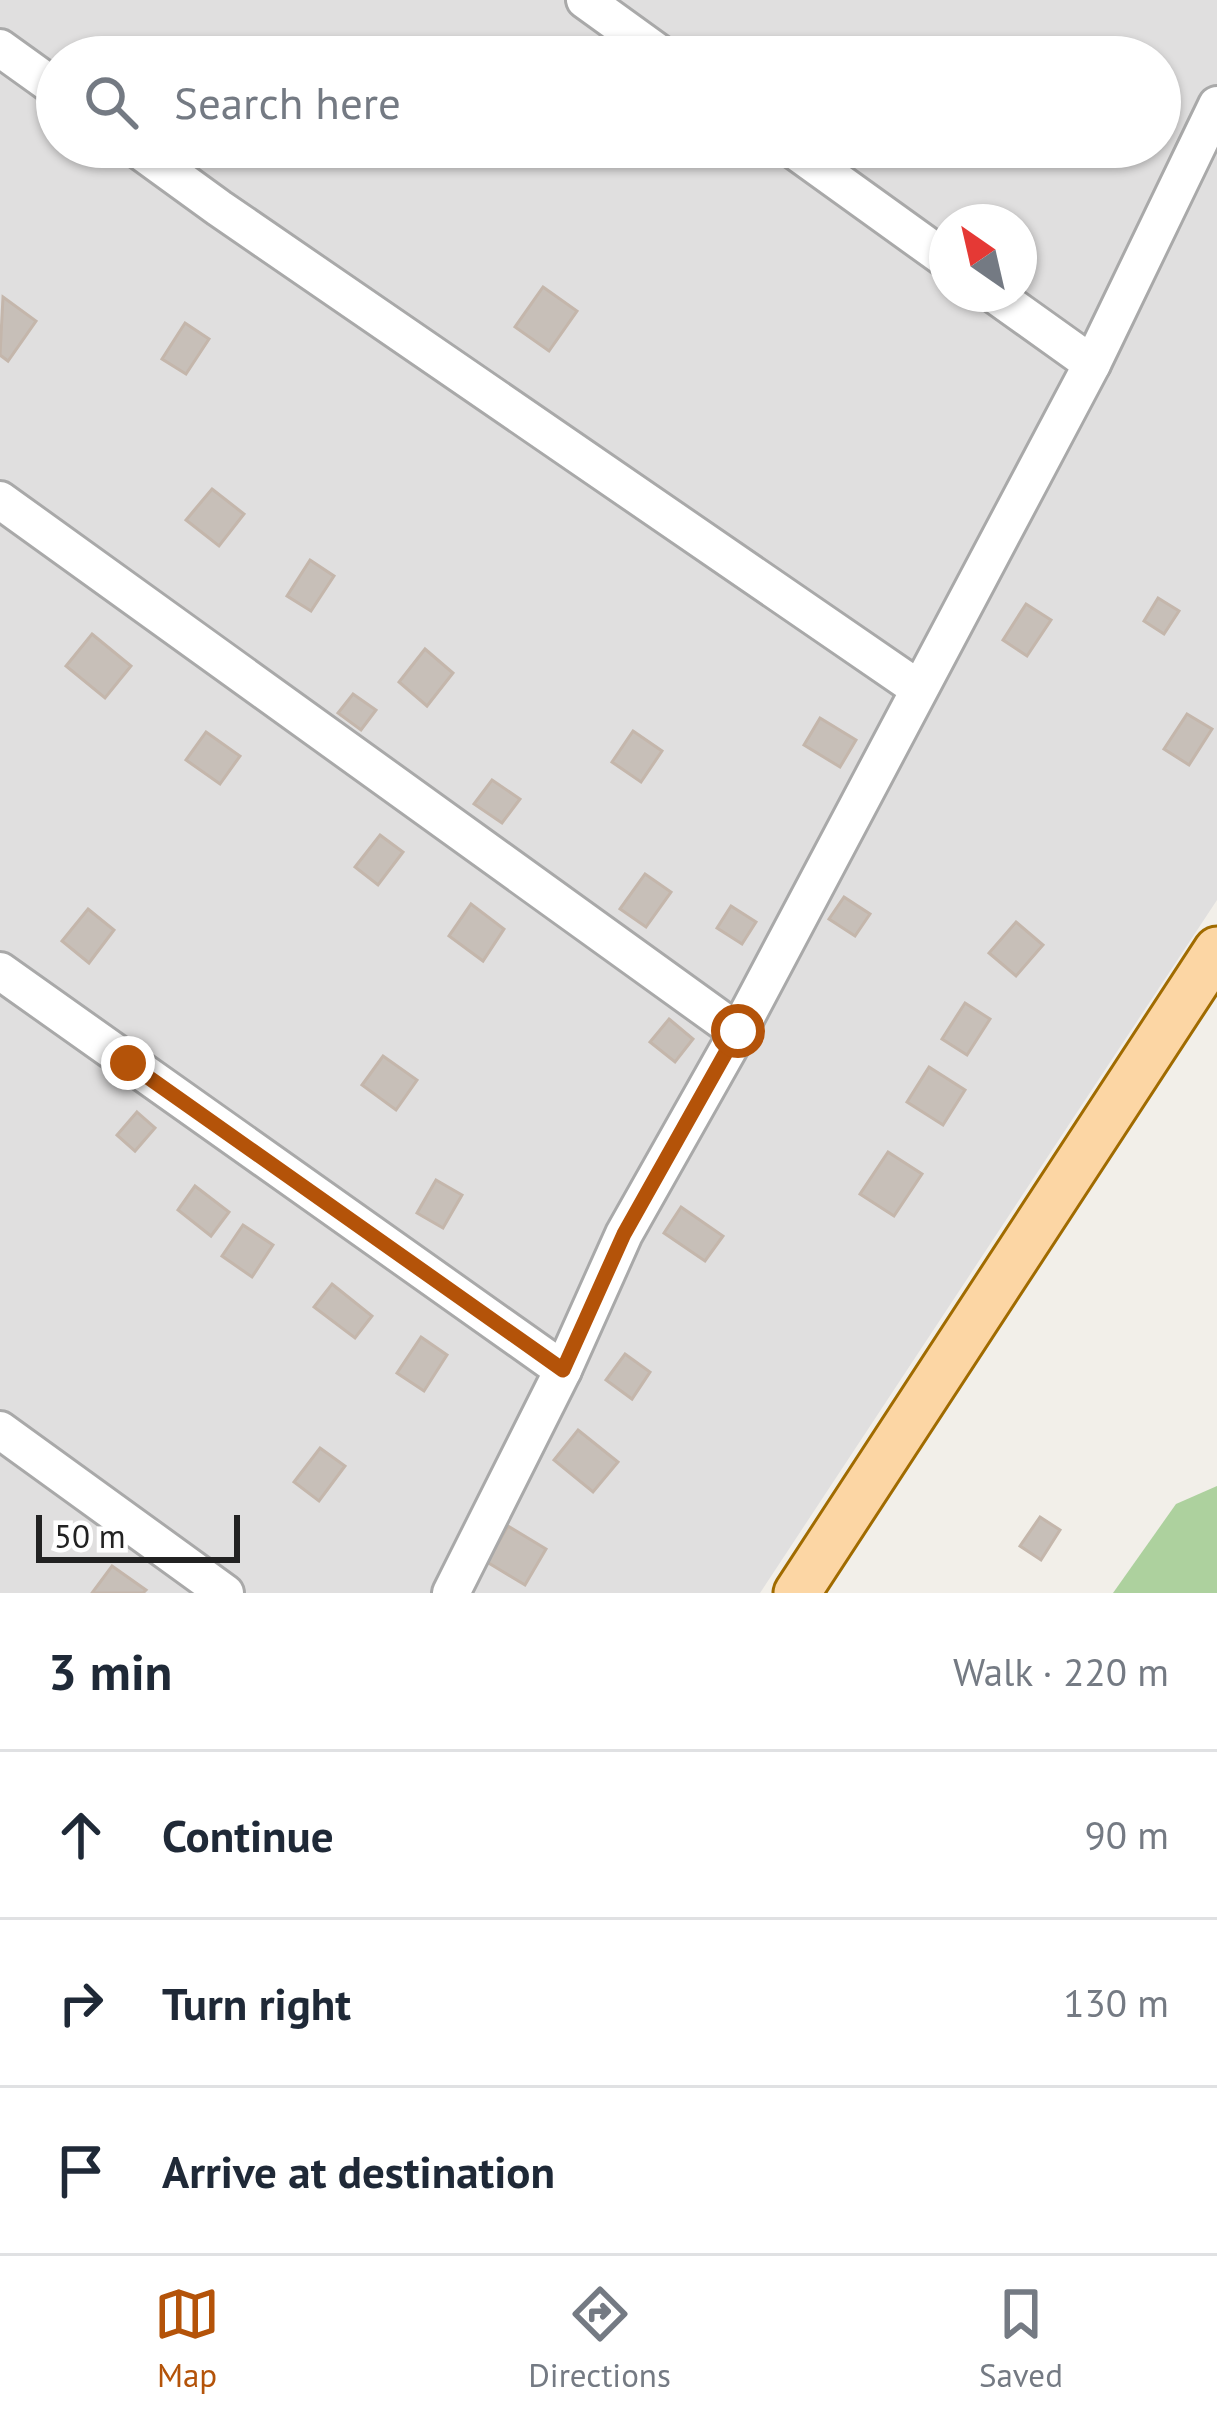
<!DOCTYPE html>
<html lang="en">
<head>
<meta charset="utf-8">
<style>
	:root { --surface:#fff; --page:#f6f6f7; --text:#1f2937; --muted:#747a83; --line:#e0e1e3; --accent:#b45309 }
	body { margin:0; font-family:"PT Sans",sans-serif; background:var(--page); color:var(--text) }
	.compass { position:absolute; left:929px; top:204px; width:108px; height:108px; border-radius:50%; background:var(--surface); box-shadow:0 3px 9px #0004; rotate:326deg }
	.scale { position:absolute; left:36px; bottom:30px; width:204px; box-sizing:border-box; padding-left:12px; border:6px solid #222; border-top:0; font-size:33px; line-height:42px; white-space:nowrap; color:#222; -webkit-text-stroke:9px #fff; paint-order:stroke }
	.stop { position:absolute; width:36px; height:36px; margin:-27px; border:9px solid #b45309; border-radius:50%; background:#fff }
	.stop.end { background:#b45309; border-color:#fff; box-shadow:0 3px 12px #0008 }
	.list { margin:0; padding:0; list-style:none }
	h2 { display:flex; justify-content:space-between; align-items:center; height:156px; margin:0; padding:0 48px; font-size:51px }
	h2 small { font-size:39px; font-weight:400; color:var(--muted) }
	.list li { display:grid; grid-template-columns:78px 1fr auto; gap:36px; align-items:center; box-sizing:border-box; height:168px; padding:0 48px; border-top:3px solid var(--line) }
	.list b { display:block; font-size:45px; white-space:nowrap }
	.list em { font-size:39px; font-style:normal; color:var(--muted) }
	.icon { flex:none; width:66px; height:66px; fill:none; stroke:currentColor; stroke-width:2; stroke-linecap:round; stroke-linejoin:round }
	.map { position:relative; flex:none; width:1217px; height:1593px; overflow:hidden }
	.search { position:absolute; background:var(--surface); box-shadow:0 3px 9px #0004; left:36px; right:36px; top:36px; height:132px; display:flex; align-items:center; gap:30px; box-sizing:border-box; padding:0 42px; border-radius:66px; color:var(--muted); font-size:45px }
	.sheet { height:660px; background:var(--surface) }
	nav { display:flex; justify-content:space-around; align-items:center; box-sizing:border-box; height:168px; border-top:3px solid var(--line); background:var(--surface); font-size:33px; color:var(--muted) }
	nav a { display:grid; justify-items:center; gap:6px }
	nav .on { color:var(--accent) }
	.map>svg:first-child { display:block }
</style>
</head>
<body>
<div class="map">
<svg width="1217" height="1593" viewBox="0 0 1217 1593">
	<rect width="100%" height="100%" fill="#f2efe9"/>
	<path fill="#e0dfdf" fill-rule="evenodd" d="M 0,0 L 1217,0 L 1217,900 L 760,1593 L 0,1593 ZM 57,57 L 1160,57 L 1160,147 L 57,147 ZM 947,222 L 1019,222 L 1019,294 L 947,294 Z"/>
	<path fill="#add19e" d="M 1217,1486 L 1217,1593 L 1113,1593 L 1176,1504 Z"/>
	<g fill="#c7bfb8" stroke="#c4b6ab" stroke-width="3">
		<path d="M 543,287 L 577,311 L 549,351 L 515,327 Z"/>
		<path d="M 3,297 L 36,321 L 8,361 L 0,355 Z"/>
		<path d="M 185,323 L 209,339 L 186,374 L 162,359 Z"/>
		<path d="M 212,489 L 244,514 L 219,546 L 186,520 Z"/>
		<path d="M 310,560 L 334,576 L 311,611 L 287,596 Z"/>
		<path d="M 1158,598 L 1179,611 L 1164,634 L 1144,621 Z"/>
		<path d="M 1026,604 L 1051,620 L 1027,656 L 1003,640 Z"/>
		<path d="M 92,634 L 131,666 L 105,698 L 66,666 Z"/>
		<path d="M 425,649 L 453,673 L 427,706 L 399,682 Z"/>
		<path d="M 353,694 L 376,710 L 361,730 L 338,713 Z"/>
		<path d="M 1187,714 L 1212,729 L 1189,765 L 1164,749 Z"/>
		<path d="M 820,718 L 856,740 L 840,767 L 804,745 Z"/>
		<path d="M 633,731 L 662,751 L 641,782 L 612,762 Z"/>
		<path d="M 206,732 L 240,756 L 220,784 L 186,760 Z"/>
		<path d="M 492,780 L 520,799 L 502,823 L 474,804 Z"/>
		<path d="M 380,835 L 403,852 L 378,885 L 355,867 Z"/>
		<path d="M 645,874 L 671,892 L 646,927 L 620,909 Z"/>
		<path d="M 844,897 L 870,914 L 855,936 L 829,919 Z"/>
		<path d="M 471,904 L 504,929 L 483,961 L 449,936 Z"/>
		<path d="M 731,906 L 756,922 L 742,944 L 717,928 Z"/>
		<path d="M 88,909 L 114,930 L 89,963 L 62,941 Z"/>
		<path d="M 1016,922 L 1043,945 L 1016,976 L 989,953 Z"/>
		<path d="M 965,1003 L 990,1019 L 967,1055 L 942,1039 Z"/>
		<path d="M 669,1019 L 693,1039 L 675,1062 L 650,1042 Z"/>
		<path d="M 383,1056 L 417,1080 L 396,1110 L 362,1085 Z"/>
		<path d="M 929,1067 L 965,1090 L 943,1125 L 907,1102 Z"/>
		<path d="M 137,1112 L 155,1128 L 135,1151 L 117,1135 Z"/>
		<path d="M 888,1152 L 922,1174 L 894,1216 L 860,1194 Z"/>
		<path d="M 436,1180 L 462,1195 L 443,1228 L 417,1213 Z"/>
		<path d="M 195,1186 L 229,1212 L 211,1236 L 178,1210 Z"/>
		<path d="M 681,1207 L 723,1236 L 705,1261 L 664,1233 Z"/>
		<path d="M 243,1225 L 273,1245 L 252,1277 L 222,1256 Z"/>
		<path d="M 332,1284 L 372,1316 L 355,1338 L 314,1307 Z"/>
		<path d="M 421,1337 L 447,1355 L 424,1391 L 397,1373 Z"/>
		<path d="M 625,1354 L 650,1372 L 632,1399 L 606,1380 Z"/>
		<path d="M 578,1430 L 618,1462 L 593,1492 L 554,1460 Z"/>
		<path d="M 320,1448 L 345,1466 L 319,1501 L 294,1482 Z"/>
		<path d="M 1040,1517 L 1060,1530 L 1041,1560 L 1020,1546 Z"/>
		<path d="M 508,1526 L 546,1549 L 525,1585 L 487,1562 Z"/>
		<path d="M 112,1566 L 146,1590 L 143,1593 L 92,1593 Z"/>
	</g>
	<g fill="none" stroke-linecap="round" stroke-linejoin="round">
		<defs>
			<g id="minor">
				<path d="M 585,0 L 664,57"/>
				<path d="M 0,48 L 57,89"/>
				<path d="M 135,147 L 219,208 L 919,689"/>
				<path d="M 790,147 L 947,260"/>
				<path d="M 994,294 L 1092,364"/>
				<path d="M 0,500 L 738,1032"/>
				<path d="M 0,971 L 563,1370"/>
				<path d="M 0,1430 L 225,1593"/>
				<path d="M 451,1593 L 563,1370 L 624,1234 L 738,1032 L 1092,364 L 1217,105"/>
			</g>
			<path id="major" d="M 797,1593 L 1217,950"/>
		</defs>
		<use href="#minor" stroke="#a9a9a9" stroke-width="42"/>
		<use href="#major" stroke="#a06b00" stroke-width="51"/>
		<use href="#minor" stroke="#fff" stroke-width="36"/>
		<use href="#major" stroke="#fcd6a4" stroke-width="45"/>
	</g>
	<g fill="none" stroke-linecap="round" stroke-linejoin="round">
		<path stroke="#b45309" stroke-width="15" d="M 128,1063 L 563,1370 L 624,1234 L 738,1031"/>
	</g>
</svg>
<svg class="compass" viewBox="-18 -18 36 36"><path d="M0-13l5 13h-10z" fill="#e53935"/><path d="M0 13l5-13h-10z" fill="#747a83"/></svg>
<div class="scale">50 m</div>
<div class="stop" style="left:738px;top:1031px"></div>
<div class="stop end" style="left:128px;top:1063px"></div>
<div class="search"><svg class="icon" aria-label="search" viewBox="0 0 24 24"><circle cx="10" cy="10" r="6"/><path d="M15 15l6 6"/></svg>Search here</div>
</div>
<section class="sheet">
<h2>3 min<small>Walk · 220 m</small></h2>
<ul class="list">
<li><svg class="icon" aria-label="ahead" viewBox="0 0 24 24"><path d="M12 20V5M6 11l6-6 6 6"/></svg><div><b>Continue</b></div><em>90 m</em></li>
<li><svg class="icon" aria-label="right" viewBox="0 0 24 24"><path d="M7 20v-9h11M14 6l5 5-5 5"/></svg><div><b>Turn right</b></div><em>130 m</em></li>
<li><svg class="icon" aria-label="arrive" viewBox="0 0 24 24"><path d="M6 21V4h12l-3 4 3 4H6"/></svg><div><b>Arrive at destination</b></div></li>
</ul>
</section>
<nav>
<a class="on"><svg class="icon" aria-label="map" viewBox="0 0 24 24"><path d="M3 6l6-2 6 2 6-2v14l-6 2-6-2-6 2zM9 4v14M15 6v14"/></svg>Map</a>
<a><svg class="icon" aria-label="directions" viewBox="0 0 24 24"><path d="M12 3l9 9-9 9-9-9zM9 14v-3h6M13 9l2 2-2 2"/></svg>Directions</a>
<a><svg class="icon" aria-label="saved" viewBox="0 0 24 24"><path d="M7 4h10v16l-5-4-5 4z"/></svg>Saved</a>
</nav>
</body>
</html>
